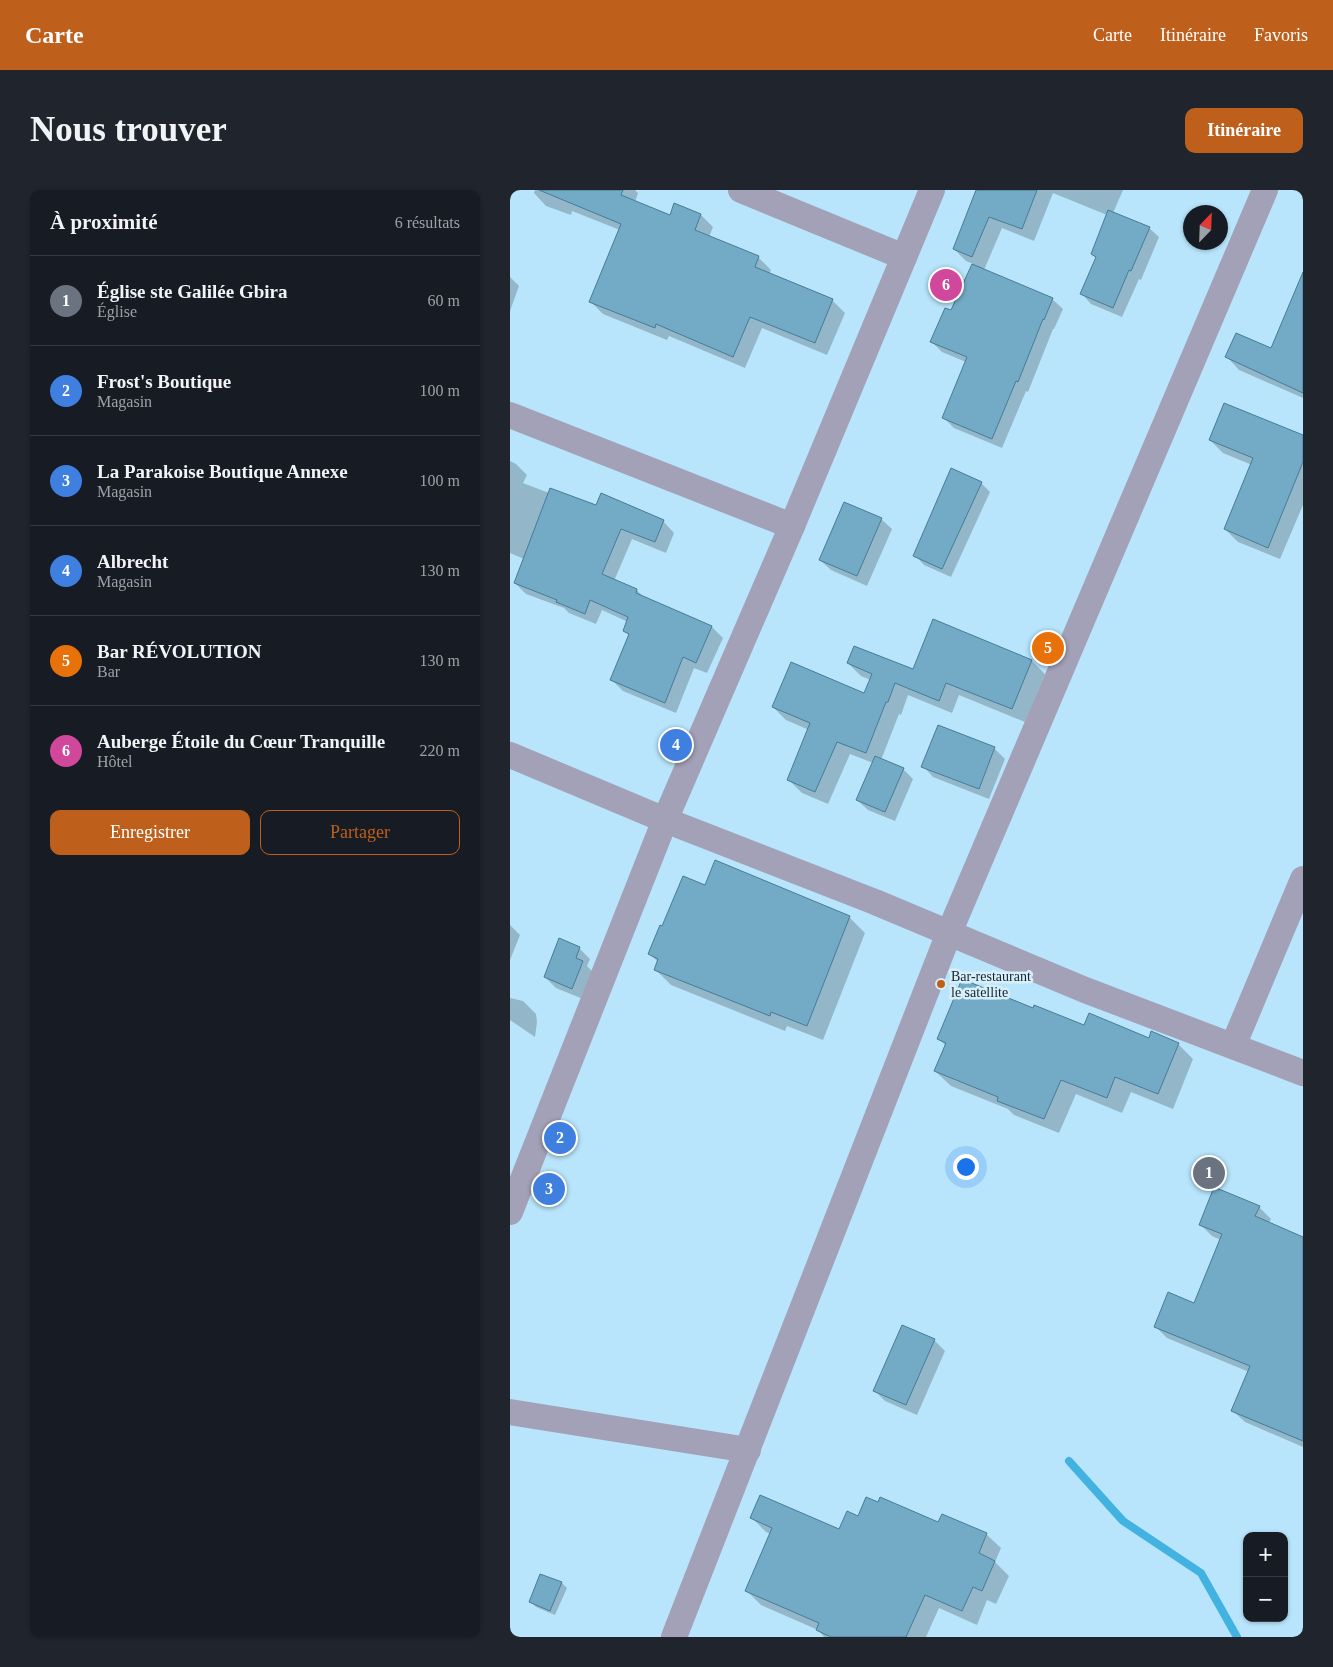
<!DOCTYPE html>
<html lang="fr">
<head>
<meta charset="utf-8">
<style>
	:root { --surface:#171b24; --page:#20242c; --text:#f1f3f6; --muted:#9ea1a6; --line:#363941; --accent:#bf5f1c }
	body { margin:0; font-family:"Times New Roman",serif; background:var(--page); color:var(--text) }
	.controls { position:absolute; right:15px; bottom:15px; display:grid; overflow:hidden; border-radius:10px; box-shadow:0 1px 4px #0004 }
	.controls button { width:45px; height:45px; display:grid; place-items:center; padding:0; border:0; border-bottom:1px solid var(--line); background:var(--surface); color:var(--text); font:25px sans-serif }
	.compass { position:absolute; left:673px; top:15px; width:45px; height:45px; border-radius:50%; background:var(--surface); box-shadow:0 1px 4px #0004; rotate:23deg }
	.you { position:absolute; left:455px; top:976px; width:18px; height:18px; margin:-12px; border:4px solid #fff; border-radius:50%; background:#1a73e8; box-shadow:0 0 0 8px #1a73e833 }
	.badge { display:grid; place-items:center; width:32px; height:32px; border-radius:50%; background:var(--accent); color:#fff; font-size:16px; font-weight:700 }
	.pin { position:absolute; translate:-50% -50%; border:2px solid #fff; box-shadow:0 1px 5px #0006 }
	.list { margin:0; padding:0; list-style:none }
	h2 { display:flex; justify-content:space-between; align-items:center; height:65px; margin:0; padding:0 20px; font-size:21px }
	h2 small { font-size:16px; font-weight:400; color:var(--muted) }
	.list li { display:grid; grid-template-columns:32px 1fr auto; gap:15px; align-items:center; box-sizing:border-box; height:90px; padding:0 20px; border-top:1px solid var(--line) }
	.list b { display:block; font-size:19px; white-space:nowrap }
	.list p { margin:0; font-size:16px; white-space:nowrap; color:var(--muted) }
	.list em { font-size:16px; font-style:normal; color:var(--muted) }
	.actions { display:flex; gap:10px; padding:15px 20px }
	.actions a { flex:1; padding:11px 0; border:1px solid var(--accent); border-radius:10px; text-align:center; font-size:18px; color:var(--accent) }
	.actions .main { background:var(--accent); color:#fff }
	.map { position:relative; flex:none; width:793px; height:1447px; overflow:hidden; border-radius:10px }
	header { display:flex; align-items:center; gap:30px; box-sizing:border-box; height:70px; padding:0 25px; background:var(--accent); color:#fff }
	header strong { font-size:24px }
	nav { display:flex; gap:28px; margin-inline-start:auto; font-size:18px }
	.intro { display:flex; align-items:center; justify-content:space-between; box-sizing:border-box; height:120px; padding:0 30px }
	h1 { margin:0; font-size:35px }
	.button { padding:12px 22px; border-radius:10px; background:var(--accent); color:#fff; font-size:18px; font-weight:700 }
	main { display:flex; gap:30px; padding:0 30px }
	aside { flex:1; background:var(--surface); border-radius:10px; box-shadow:0 1px 4px #0004 }
	.map>svg:first-child { display:block }
</style>
</head>
<body>
<header>
<strong>Carte</strong>
<nav><a>Carte</a><a>Itinéraire</a><a>Favoris</a></nav>
</header>
<div class="intro"><h1>Nous trouver</h1><a class="button">Itinéraire</a></div>
<main>
<aside>
<h2>À proximité<small>6 résultats</small></h2>
<ul class="list">
<li><span class="badge" style="background:#6b7280">1</span><div><b>Église ste Galilée Gbira</b><p>Église</p></div><em>60 m</em></li>
<li><span class="badge" style="background:#3f7fe0">2</span><div><b>Frost's Boutique</b><p>Magasin</p></div><em>100 m</em></li>
<li><span class="badge" style="background:#3f7fe0">3</span><div><b>La Parakoise Boutique Annexe</b><p>Magasin</p></div><em>100 m</em></li>
<li><span class="badge" style="background:#3f7fe0">4</span><div><b>Albrecht</b><p>Magasin</p></div><em>130 m</em></li>
<li><span class="badge" style="background:#e8710a">5</span><div><b>Bar RÉVOLUTION</b><p>Bar</p></div><em>130 m</em></li>
<li><span class="badge" style="background:#d1479c">6</span><div><b>Auberge Étoile du Cœur Tranquille</b><p>Hôtel</p></div><em>220 m</em></li>
</ul>
<div class="actions"><a class="main">Enregistrer</a><a>Partager</a></div>
</aside>
<div class="map">
<svg width="793" height="1447" viewBox="0 0 793 1447">
	<rect width="100%" height="100%" fill="#b8e5fc"/>
	<g fill="#0003">
		<path d="M 25,0 L 125,0 L 128,3 L 125,12 L 160,27 L 165,14 L 191,25 L 203,37 L 199,47 L 248,67 L 261,80 L 259,84 L 322,110 L 335,123 L 317,165 L 252,138 L 235,178 L 159,146 L 157,150 L 93,124 L 81,112 L 110,40 L 62,21 L 61,25 L 36,16 L 24,3 Z"/>
		<path d="M 467,0 L 613,0 L 603,23 L 639,38 L 649,47 L 631,90 L 629,89 L 612,127 L 581,114 L 572,104 L 587,69 L 582,64 L 597,25 L 543,3 L 524,51 L 492,38 L 474,80 L 542,109 L 553,119 L 544,139 L 543,139 L 518,202 L 516,201 L 492,258 L 444,238 L 434,228 L 456,172 L 432,162 L 422,152 L 441,122 L 463,74 L 456,71 L 444,59 Z"/>
		<path d="M 0,87 L 9,96 L 0,121 Z"/>
		<path d="M 793,109 L 793,208 L 729,180 L 717,167 L 761,159 L 789,118 Z"/>
		<path d="M 793,244 L 793,315 L 770,369 L 728,352 L 715,339 L 742,275 L 713,263 L 700,250 L 792,246 Z"/>
		<path d="M 0,271 L 6,274 L 17,285 L 13,293 L 39,303 L 87,317 L 153,331 L 164,343 L 156,363 L 122,349 L 104,391 L 127,400 L 134,408 L 202,437 L 213,448 L 197,483 L 184,478 L 166,523 L 113,501 L 102,490 L 120,446 L 114,441 L 118,432 L 92,420 L 86,434 L 59,423 L 54,418 L 16,404 L 5,393 L 14,369 L 0,363 Z"/>
		<path d="M 471,293 L 480,302 L 441,387 L 414,375 L 405,365 Z"/>
		<path d="M 371,329 L 382,339 L 357,396 L 321,380 L 310,370 Z"/>
		<path d="M 522,471 L 535,484 L 515,532 L 449,505 L 442,523 L 398,505 L 391,525 L 389,524 L 371,570 L 393,579 L 403,589 L 385,631 L 358,620 L 347,610 L 363,573 L 340,564 L 318,614 L 292,603 L 279,590 L 299,540 L 276,530 L 263,517 L 355,505 L 361,490 L 351,486 L 338,473 L 404,480 Z"/>
		<path d="M 484,558 L 495,569 L 479,609 L 423,587 L 413,576 Z"/>
		<path d="M 339,727 L 355,743 L 313,850 L 277,836 L 275,841 L 161,795 L 145,779 L 148,772 L 140,764 L 152,738 Z"/>
		<path d="M 0,735 L 10,745 L 0,770 Z"/>
		<path d="M 69,758 L 80,769 L 77,776 L 83,782 L 73,809 L 46,798 L 35,787 Z"/>
		<path d="M 0,808 L 13,811 L 26,824 L 27,832 L 25,847 L 0,830 Z"/>
		<path d="M 524,820 L 575,836 L 668,854 L 683,869 L 663,919 L 621,902 L 612,923 L 566,904 L 549,943 L 504,925 L 498,919 L 441,896 L 425,881 L 436,856 L 429,849 Z"/>
		<path d="M 749,1017 L 761,1029 L 759,1033 L 793,1048 L 793,1257 L 735,1232 L 723,1221 L 739,1182 L 657,1148 L 645,1136 L 684,1114 L 711,1050 L 702,1046 L 690,1034 Z"/>
		<path d="M 424,1150 L 435,1161 L 407,1225 L 375,1211 L 364,1200 Z"/>
		<path d="M 242,1328 L 330,1341 L 349,1328 L 429,1334 L 476,1344 L 491,1358 L 485,1372 L 499,1386 L 486,1414 L 477,1410 L 467,1435 L 429,1418 L 416,1447 L 314,1447 L 308,1440 L 251,1415 L 237,1401 L 261,1344 L 256,1342 Z"/>
		<path d="M 31,1385 L 52,1393 L 57,1398 L 45,1425 L 26,1417 L 21,1412 Z"/>
	</g>
	<g fill="none" stroke-linecap="round" stroke-linejoin="round">
		<path stroke="#42b2e1" stroke-width="8" d="M 559,1271 L 613,1331 L 691,1383 L 727,1447"/>
	</g>
	<g fill="#73abc6" stroke="#457c96">
		<path d="M 29,0 L 113,0 L 111,5 L 160,25 L 164,13 L 191,24 L 185,40 L 249,66 L 245,77 L 323,109 L 305,153 L 240,127 L 223,167 L 146,134 L 145,138 L 79,112 L 111,34 Z"/>
		<path d="M 466,0 L 527,0 L 512,39 L 479,27 L 462,67 L 443,59 Z"/>
		<path d="M 598,20 L 640,37 L 621,81 L 619,80 L 603,118 L 570,104 L 586,67 L 581,64 Z"/>
		<path d="M 462,74 L 543,108 L 534,130 L 533,129 L 508,192 L 506,191 L 482,249 L 432,228 L 457,167 L 420,152 L 435,118 L 441,120 Z"/>
		<path d="M 793,82 L 793,203 L 715,167 L 726,143 L 761,158 Z"/>
		<path d="M 714,213 L 793,245 L 793,272 L 758,358 L 714,339 L 743,268 L 699,250 Z"/>
		<path d="M 441,278 L 472,292 L 432,379 L 403,366 Z"/>
		<path d="M 40,298 L 86,315 L 91,303 L 154,330 L 145,352 L 111,339 L 92,384 L 127,399 L 126,403 L 202,436 L 186,473 L 173,467 L 155,513 L 100,490 L 119,444 L 113,441 L 118,427 L 80,410 L 75,424 L 46,412 L 47,410 L 4,393 Z"/>
		<path d="M 334,312 L 372,328 L 347,386 L 309,370 Z"/>
		<path d="M 423,429 L 522,470 L 502,519 L 436,493 L 429,511 L 385,493 L 378,512 L 376,512 L 356,563 L 327,552 L 305,602 L 277,590 L 300,533 L 262,517 L 281,472 L 354,503 L 362,484 L 337,473 L 344,456 L 403,479 Z"/>
		<path d="M 428,535 L 485,557 L 469,599 L 411,577 Z"/>
		<path d="M 365,566 L 394,578 L 375,622 L 346,610 Z"/>
		<path d="M 205,670 L 340,726 L 297,836 L 261,822 L 260,826 L 144,780 L 148,769 L 138,764 L 150,735 L 152,736 L 173,686 L 195,695 Z"/>
		<path d="M 49,748 L 70,757 L 66,768 L 73,771 L 62,799 L 34,787 Z"/>
		<path d="M 452,789 L 523,818 L 524,815 L 574,835 L 579,823 L 639,848 L 641,841 L 669,853 L 648,904 L 605,887 L 597,908 L 551,890 L 534,929 L 487,911 L 488,907 L 424,881 L 436,853 L 427,849 Z"/>
		<path d="M 704,997 L 750,1016 L 745,1026 L 793,1047 L 793,1251 L 721,1221 L 740,1176 L 644,1137 L 658,1102 L 684,1113 L 712,1044 L 689,1035 Z"/>
		<path d="M 392,1135 L 425,1149 L 396,1215 L 363,1201 Z"/>
		<path d="M 250,1305 L 329,1339 L 337,1321 L 348,1326 L 356,1307 L 368,1312 L 370,1307 L 428,1332 L 432,1324 L 477,1343 L 469,1363 L 485,1371 L 472,1401 L 463,1397 L 452,1421 L 415,1405 L 396,1447 L 321,1447 L 306,1440 L 309,1433 L 235,1401 L 262,1338 L 240,1328 Z"/>
		<path d="M 30,1384 L 52,1392 L 40,1421 L 19,1412 Z"/>
	</g>
	<g fill="none" stroke-linecap="round" stroke-linejoin="round">
		<g stroke="#a3a1b7" stroke-width="26">
			<path d="M 231,0 L 394,67"/>
			<path d="M 0,225 L 282,336"/>
			<path d="M 0,565 L 155,630 L 365,712 L 575,800 L 793,883"/>
			<path d="M 723,856 L 793,689"/>
			<path d="M 0,1022 L 155,630 L 282,336 L 422,0"/>
			<path d="M 0,1222 L 238,1260"/>
			<path d="M 164,1447 L 439,743 L 755,0"/>
		</g>
	</g>
	<circle fill="#bf5f1c" stroke="#d8effa" stroke-width="2" cx="431" cy="794" r="5"/>
	<g text-anchor="middle" dominant-baseline="central" stroke-width="5" stroke-linejoin="round" paint-order="stroke">
		<g font-size="14" fill="#102732" stroke="#d8effa" text-anchor="start">
			<text x="441" y="786">Bar-restaurant<tspan x="441" dy="16">le satellite</tspan></text>
		</g>
	</g>
</svg>
<div class="controls">
<button>+</button>
<button>−</button>
</div>
<svg class="compass" viewBox="-18 -18 36 36"><path d="M0-13l5 13h-10z" fill="#e53935"/><path d="M0 13l5-13h-10z" fill="#9ea1a6"/></svg>
<div class="you"></div>
<div class="pin badge" style="left:699px;top:983px;background:#6b7280">1</div>
<div class="pin badge" style="left:50px;top:948px;background:#3f7fe0">2</div>
<div class="pin badge" style="left:39px;top:999px;background:#3f7fe0">3</div>
<div class="pin badge" style="left:166px;top:555px;background:#3f7fe0">4</div>
<div class="pin badge" style="left:538px;top:458px;background:#e8710a">5</div>
<div class="pin badge" style="left:436px;top:95px;background:#d1479c">6</div>
</div>
</main>
</body>
</html>
